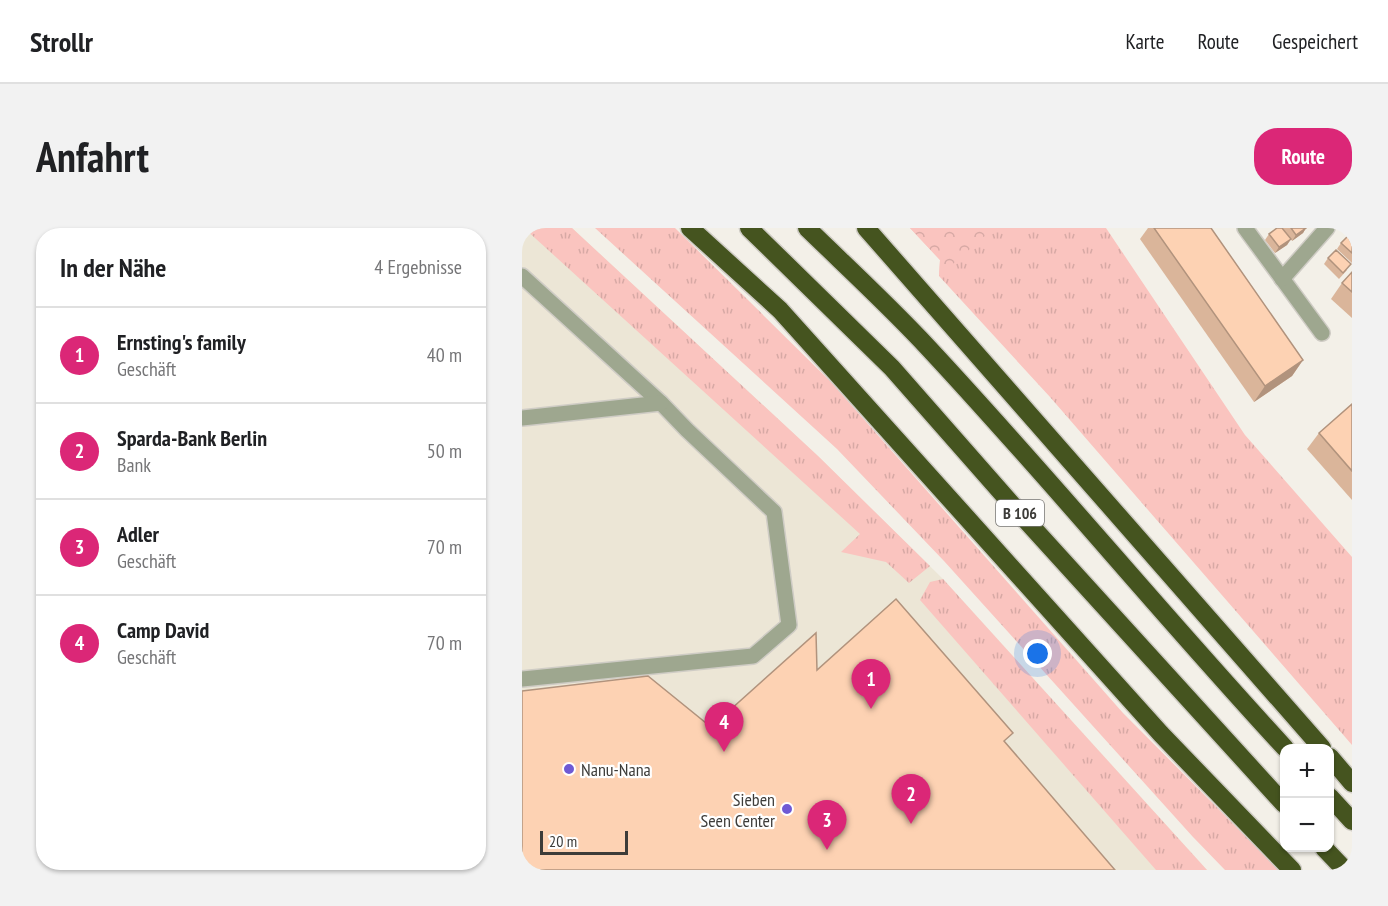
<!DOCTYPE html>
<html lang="de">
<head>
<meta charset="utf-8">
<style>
	:root { --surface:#fff; --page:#f2f2f2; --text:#202124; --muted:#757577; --line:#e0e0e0; --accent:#db2777 }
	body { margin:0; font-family:"PT Sans Narrow",sans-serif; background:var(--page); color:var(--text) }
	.controls { position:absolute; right:18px; bottom:18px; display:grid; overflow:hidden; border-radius:12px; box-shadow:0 2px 4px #0004 }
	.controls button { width:54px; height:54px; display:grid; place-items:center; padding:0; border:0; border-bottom:2px solid var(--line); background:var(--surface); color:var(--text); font:30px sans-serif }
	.scale { position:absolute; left:18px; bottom:15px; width:88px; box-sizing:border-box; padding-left:6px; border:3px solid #3d3c39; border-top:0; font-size:16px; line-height:21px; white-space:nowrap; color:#3d3c39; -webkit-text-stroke:4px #fff; paint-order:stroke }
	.you { position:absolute; left:516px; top:426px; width:21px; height:21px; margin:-15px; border:4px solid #fff; border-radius:50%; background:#1a73e8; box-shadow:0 0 0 9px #1a73e833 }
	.badge { display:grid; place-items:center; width:39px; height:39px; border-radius:50%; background:var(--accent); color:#fff; font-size:20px; font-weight:700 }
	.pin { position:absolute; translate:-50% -50px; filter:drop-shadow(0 2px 3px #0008) }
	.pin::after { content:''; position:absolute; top:32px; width:21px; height:18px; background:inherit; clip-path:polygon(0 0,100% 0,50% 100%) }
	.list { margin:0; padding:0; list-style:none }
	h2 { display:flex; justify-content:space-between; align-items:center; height:78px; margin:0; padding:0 24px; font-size:26px }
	h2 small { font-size:20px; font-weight:400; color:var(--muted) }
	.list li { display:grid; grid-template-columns:39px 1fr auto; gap:18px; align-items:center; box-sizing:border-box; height:96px; padding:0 24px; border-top:2px solid var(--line) }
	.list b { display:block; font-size:22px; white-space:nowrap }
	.list p { margin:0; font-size:20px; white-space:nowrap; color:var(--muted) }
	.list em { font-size:20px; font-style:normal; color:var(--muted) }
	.map { position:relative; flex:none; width:830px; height:642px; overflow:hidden; border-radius:24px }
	header { display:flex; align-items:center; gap:36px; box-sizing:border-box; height:84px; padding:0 30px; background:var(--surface); border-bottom:2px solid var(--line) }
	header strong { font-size:28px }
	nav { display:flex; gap:33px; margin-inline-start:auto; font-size:21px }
	.intro { display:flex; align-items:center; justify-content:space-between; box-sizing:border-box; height:144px; padding:0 36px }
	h1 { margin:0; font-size:42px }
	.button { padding:15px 27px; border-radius:24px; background:var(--accent); color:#fff; font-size:21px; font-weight:700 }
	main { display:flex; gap:36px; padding:0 36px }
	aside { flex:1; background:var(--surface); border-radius:24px; box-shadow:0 2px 4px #0004 }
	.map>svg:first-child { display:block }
</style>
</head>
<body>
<header>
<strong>Strollr</strong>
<nav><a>Karte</a><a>Route</a><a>Gespeichert</a></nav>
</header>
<div class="intro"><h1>Anfahrt</h1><a class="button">Route</a></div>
<main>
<aside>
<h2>In der Nähe<small>4 Ergebnisse</small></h2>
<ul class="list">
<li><span class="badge">1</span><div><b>Ernsting's family</b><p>Geschäft</p></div><em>40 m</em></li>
<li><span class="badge">2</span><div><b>Sparda-Bank Berlin</b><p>Bank</p></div><em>50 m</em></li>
<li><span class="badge">3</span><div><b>Adler</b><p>Geschäft</p></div><em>70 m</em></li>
<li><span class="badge">4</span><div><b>Camp David</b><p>Geschäft</p></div><em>70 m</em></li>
</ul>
</aside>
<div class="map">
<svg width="830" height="642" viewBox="0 0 830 642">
	<defs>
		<pattern id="grass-tufts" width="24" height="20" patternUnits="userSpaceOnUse" patternTransform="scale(1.5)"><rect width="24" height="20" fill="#fac4bf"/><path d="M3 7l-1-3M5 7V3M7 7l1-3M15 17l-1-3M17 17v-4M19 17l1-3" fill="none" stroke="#d7a9a5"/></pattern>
		<pattern id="forest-crowns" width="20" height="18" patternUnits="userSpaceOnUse" patternTransform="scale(1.5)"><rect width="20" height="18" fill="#fac4bf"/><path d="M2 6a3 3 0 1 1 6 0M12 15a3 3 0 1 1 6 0" fill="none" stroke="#d7a9a5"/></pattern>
	</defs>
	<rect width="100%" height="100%" fill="#f3f0e8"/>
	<path fill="#ece6d6" d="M 0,0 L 50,0 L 296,228 L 421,351 L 685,642 L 0,642 Z"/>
	<g fill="url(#grass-tufts)">
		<path d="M 2,0 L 50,0 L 296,228 L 408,338 L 387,355 L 364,334 L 319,324 L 338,306 Z"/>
		<path d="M 73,0 L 153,0 L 308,153 L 601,485 L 757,642 L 703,642 L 671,609 L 422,333 L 315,221 Z"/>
		<path d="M 388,0 L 584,0 L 723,207 L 830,329 L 830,517 L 528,169 L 417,48 L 418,32 Z"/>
		<path d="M 421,351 L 685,642 L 634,642 L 398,372 L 408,354 Z"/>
	</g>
	<path fill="url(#forest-crowns)" d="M 388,0 L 472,0 L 417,48 L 418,32 Z"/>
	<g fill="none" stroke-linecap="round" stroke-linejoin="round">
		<defs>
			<g id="minor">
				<path d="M 723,0 L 800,105"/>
				<path d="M 0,48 L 139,175 L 165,202 L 252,284 L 267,397 L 231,428 L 0,451"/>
				<path d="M 760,51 L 805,0"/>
				<path d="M 0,190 L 139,175"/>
			</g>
			<g id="highway">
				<path d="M 168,0 L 258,82 L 639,506 L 770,642"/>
				<path d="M 227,0 L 370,140 L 501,289 L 762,576"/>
				<path d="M 285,0 C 323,37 362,73 398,111 C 523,244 639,386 763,520"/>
				<path d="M 344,0 L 800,520"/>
				<path d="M 808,529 L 830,555"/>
				<path d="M 808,569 L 830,593"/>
				<path d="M 802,620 L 823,642"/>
			</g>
		</defs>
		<use href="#minor" stroke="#cfccc5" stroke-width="18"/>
		<use href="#highway" stroke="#cfccc5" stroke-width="21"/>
		<use href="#minor" stroke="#9ea78f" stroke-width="15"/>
		<use href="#highway" stroke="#45541f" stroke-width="18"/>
	</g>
	<g fill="#dab59a">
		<path d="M 626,0 L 689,0 L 781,132 L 770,148 L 732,174 L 618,11 Z"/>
		<path d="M 761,0 L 784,0 L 781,5 L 770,13 L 769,11 L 765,17 L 753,25 L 743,12 L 747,6 Z"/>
		<path d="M 830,8 L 830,35 L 815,21 L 819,15 Z"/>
		<path d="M 806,30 L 825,42 L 817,51 L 802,36 Z"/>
		<path d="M 830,44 L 830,90 L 809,71 L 820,55 Z"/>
		<path d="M 830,176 L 830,272 L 785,221 L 797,205 Z"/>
	</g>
	<g fill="#b1937d">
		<path d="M 784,0 L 781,5 L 770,13 L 774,7 Z"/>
		<path d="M 769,11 L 765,17 L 753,25 L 757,19 Z"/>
		<path d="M 781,132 L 770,148 L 732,174 L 743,158 Z"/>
	</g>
	<g fill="#fdd2b3" stroke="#b1937d" stroke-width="1.5">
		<path d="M 632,0 L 689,0 L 781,132 L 743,158 Z"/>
		<path d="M 755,0 L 760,0 L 769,11 L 757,19 L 747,6 Z"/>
		<path d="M 769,0 L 784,0 L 774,7 Z"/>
		<path d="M 828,6 L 830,8 L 830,25 L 819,15 Z"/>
		<path d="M 814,22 L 829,36 L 821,45 L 806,30 Z"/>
		<path d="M 830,44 L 830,64 L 820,55 Z"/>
		<path d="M 830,176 L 830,243 L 797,205 Z"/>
		<path d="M 374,371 L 491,505 L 482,513 L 593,642 L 0,642 L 0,463 L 126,448 L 189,499 L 294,405 L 295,442 Z"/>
	</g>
	<g fill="#6f5ad4" stroke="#fff" stroke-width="2">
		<circle cx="47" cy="541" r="6"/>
		<circle cx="265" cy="581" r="6"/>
	</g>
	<g text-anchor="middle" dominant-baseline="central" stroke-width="4.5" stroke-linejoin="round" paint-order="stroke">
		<rect fill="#fff" stroke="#777674" stroke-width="1.5" x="474" y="272" width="48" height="26" rx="4.5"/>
		<g font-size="16" font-weight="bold" fill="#3d3c39">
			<text x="498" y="285">B 106</text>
		</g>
		<g font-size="18" fill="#3d3c39" stroke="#fff" text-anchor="start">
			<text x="59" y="541">Nanu-Nana</text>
			<text x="253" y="571" text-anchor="end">Sieben<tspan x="253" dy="21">Seen Center</tspan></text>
		</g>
	</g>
</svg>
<div class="controls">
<button>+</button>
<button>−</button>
</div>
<div class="scale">20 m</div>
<div class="you"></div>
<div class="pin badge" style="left:349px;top:481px">1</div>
<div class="pin badge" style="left:389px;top:596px">2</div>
<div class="pin badge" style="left:305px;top:622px">3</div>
<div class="pin badge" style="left:202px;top:524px">4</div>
</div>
</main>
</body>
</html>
